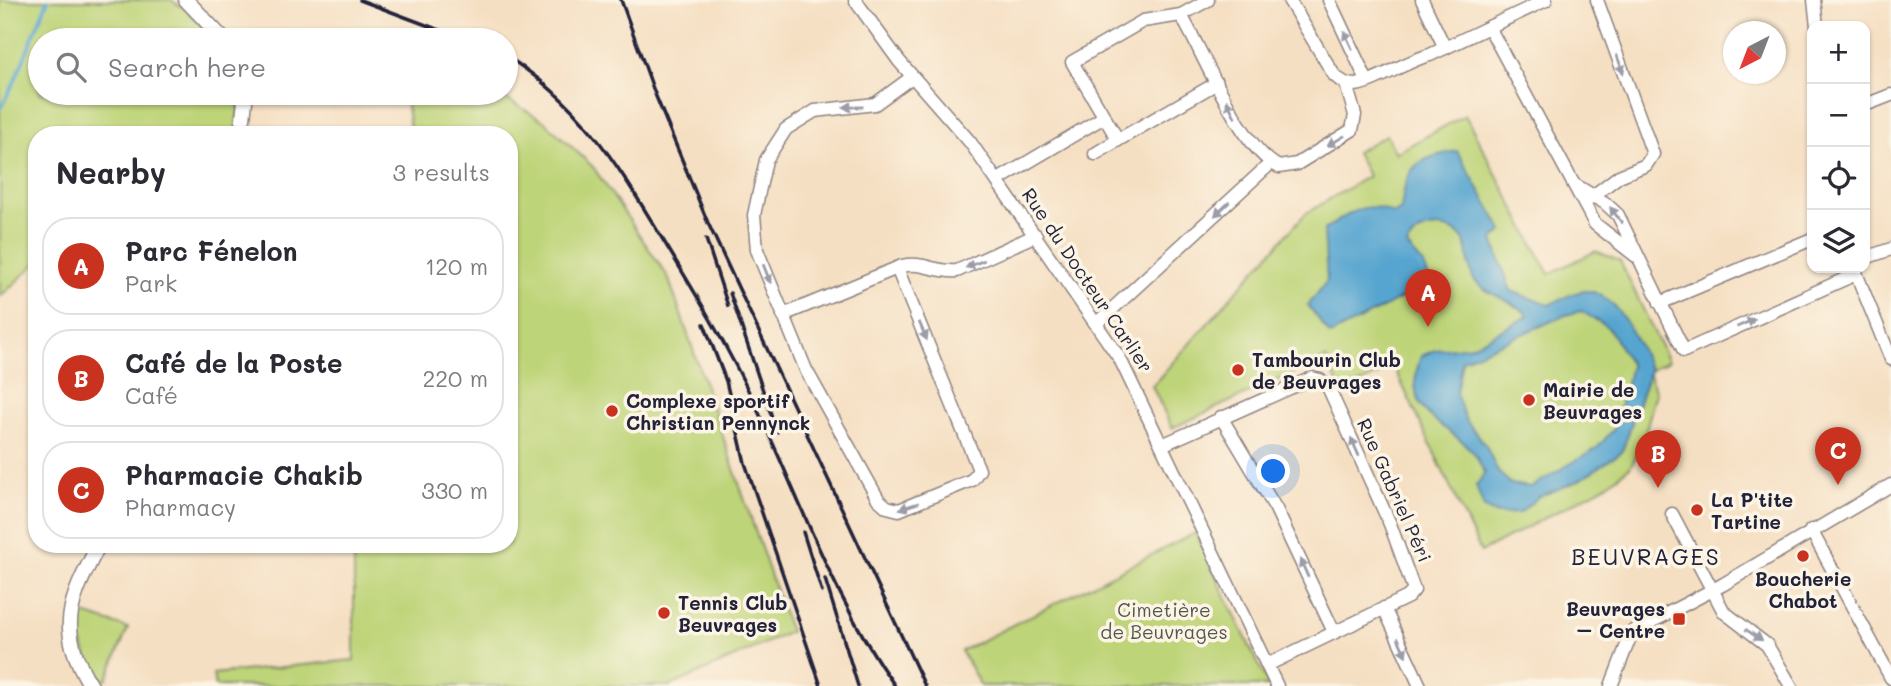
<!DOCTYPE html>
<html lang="en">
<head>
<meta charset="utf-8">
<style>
	:root { --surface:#fff; --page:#f2f2f3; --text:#2b2b33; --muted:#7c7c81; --line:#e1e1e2; --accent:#c8321e }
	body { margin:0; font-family:Mali,sans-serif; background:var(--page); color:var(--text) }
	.controls { position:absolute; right:21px; top:21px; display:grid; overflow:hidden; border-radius:14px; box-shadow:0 2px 5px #0004 }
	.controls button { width:63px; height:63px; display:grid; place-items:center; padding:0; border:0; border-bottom:2px solid var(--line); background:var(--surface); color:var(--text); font:35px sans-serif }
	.compass { position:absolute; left:1723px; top:21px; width:63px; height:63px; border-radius:50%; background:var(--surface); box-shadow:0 2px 5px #0004; rotate:222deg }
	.you { position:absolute; left:1274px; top:472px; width:24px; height:24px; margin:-18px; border:5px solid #fff; border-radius:50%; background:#1a73e8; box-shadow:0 0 0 10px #1a73e833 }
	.badge { display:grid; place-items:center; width:46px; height:46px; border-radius:50%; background:var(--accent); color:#fff; font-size:23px; font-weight:700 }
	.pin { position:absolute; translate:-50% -58px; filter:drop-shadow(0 2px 4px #0008) }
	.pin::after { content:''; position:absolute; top:37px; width:24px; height:21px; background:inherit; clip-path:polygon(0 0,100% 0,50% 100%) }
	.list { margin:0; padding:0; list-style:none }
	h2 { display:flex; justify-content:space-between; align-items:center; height:91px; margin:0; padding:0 28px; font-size:30px }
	h2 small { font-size:23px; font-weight:400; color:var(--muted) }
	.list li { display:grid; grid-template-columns:46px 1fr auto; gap:21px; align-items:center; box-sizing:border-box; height:98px; margin:0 14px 14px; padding:0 14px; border:2px solid var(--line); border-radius:28px }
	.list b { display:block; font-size:26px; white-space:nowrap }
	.list p { margin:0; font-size:23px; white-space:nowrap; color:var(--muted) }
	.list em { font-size:23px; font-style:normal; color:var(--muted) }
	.icon { flex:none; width:38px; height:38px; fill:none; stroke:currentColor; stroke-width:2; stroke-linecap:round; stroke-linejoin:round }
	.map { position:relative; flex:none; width:1891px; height:686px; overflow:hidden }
	.search { position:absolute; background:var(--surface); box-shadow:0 2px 5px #0004; left:28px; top:28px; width:490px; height:77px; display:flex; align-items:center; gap:18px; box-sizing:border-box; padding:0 24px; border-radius:38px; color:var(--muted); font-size:26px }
	.panel { position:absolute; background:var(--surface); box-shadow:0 2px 5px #0004; left:28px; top:126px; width:490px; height:427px; border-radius:28px }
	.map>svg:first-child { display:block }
</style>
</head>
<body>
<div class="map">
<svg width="1891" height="686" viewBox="0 0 1891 686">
	<rect width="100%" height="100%" fill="#fcf5e5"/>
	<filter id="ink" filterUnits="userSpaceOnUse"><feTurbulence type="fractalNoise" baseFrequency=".0143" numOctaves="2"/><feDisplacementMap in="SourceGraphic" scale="14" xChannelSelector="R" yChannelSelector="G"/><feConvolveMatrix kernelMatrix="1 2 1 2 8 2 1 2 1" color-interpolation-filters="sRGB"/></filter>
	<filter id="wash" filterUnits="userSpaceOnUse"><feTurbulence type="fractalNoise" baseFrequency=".00686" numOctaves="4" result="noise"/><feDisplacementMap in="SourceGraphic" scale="28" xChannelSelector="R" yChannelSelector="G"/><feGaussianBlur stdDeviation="1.57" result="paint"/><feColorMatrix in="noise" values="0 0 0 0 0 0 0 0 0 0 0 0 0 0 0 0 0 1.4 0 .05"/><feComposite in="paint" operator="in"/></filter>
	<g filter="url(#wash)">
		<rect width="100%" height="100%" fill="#f5dfc2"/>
		<g fill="#bed478" stroke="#707b5a" stroke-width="2">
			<path d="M 0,0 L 171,0 L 189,12 L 216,40 L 40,40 L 40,93 L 240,93 L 236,135 L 37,135 L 37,262 L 0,297 Z"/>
			<path d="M 405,93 L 496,93 L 544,121 L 593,167 L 668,277 L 790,632 L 671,686 L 215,686 L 213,674 L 354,660 L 354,544 L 509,544 L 509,135 L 411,135 Z"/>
			<path d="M 1465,115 L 1549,274 L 1596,251 L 1620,261 L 1668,361 L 1648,371 L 1656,393 L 1641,448 L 1630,467 L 1607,485 L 1481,552 L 1394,367 L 1342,392 L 1326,358 L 1172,428 L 1152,386 L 1305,214 L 1368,176 L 1356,152 L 1386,135 L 1396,153 Z"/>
			<path d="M 1195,533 L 1269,686 L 981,686 L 961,651 Z"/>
			<path d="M 84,614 L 128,628 L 107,679 L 97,680 L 77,632 Z"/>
		</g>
		<path fill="#56a5d0" stroke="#3c6486" stroke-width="2" fill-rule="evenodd" d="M 1457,151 L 1503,231 L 1493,240 L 1511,291 L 1549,305 C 1559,300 1575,291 1586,291 C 1617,291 1640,346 1650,370 L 1622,452 L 1578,481 L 1538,497 L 1520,513 L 1497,514 L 1484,508 L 1476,486 L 1485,473 C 1481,467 1478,459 1474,453 C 1445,420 1399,416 1421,356 L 1435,350 L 1472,346 L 1528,316 C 1522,305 1489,295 1478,284 C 1465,272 1472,251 1462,238 C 1447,220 1414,226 1407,246 L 1424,265 L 1431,283 L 1330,335 L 1308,305 L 1327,281 L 1324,230 C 1347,215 1367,197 1393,214 L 1401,210 C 1406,166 1414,159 1457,151 ZM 1581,311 L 1609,328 L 1631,366 L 1614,429 L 1597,448 L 1531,487 L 1511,484 L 1498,472 L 1486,446 L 1465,419 L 1456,393 L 1462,360 L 1566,315 Z"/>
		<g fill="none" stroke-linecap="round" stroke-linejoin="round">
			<path stroke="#56a5d0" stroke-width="3.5" d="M 0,109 L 14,83 L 48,0"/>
		</g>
	</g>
	<g filter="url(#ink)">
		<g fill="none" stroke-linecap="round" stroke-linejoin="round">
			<defs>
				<g id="minor">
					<path d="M 855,0 L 899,61 L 970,142 L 1120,359 L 1277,686"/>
					<path d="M 1208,0 L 1181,15 L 1143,21 L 1072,62 L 1118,140 L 1217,83"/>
					<path d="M 1289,0 L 1334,75 C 1340,81 1346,85 1355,85 C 1372,84 1408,60 1430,55 L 1546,0"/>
					<path d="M 1329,0 L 1367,81"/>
					<path d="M 1422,0 L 1445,48"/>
					<path d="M 1814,0 L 1817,26"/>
					<path d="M 1181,15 C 1204,54 1241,149 1279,167 L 1297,164 L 1352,130 L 1355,115 L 1346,84"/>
					<path d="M 1489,27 L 1595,224 L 1636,256"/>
					<path d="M 344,40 L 364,37 L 382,40"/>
					<path d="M 1865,105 L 1891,95"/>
					<path d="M 1095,154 L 1118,140"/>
					<path d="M 998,180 L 1104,117"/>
					<path d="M 1575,185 L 1605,203 L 1618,215 L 1684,351 L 1856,274"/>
					<path d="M 1589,199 L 1619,176 L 1646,165 L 1653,154 L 1597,0"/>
					<path d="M 1865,258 L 1891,249"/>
					<path d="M 897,268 L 979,470 L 972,480 L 899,510 L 887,507 L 878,499 L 806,370 L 757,250 L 754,215 L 766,160 L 786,129 L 815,111 L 875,104 L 912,77"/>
					<path d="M 1854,268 L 1891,359"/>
					<path d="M 1660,303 L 1812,239"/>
					<path d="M 783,315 L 902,266 C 922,261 937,273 957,271 L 1036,235"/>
					<path d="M 1097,323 L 1271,163"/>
					<path d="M 1221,417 L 1276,509 L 1333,630"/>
					<path d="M 1162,445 L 1312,378 L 1320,380 L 1329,389 L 1390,524 L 1414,590 L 1408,597 L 1267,665"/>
					<path d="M 1672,514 L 1724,612 L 1767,645 L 1791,686"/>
					<path d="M 1811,530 L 1891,678"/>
					<path d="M 1384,608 L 1420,686"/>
					<path d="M 1611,686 L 1632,632 L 1722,585 L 1891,485"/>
				</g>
				<g id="tertiary">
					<path d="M 186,0 L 224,40"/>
					<path d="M 241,135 L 246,93"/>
					<path d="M 91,686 C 55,627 70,601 99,544"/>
				</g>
			</defs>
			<use href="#minor" stroke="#8c807e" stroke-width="15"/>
			<use href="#tertiary" stroke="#8c807e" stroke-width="17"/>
			<use href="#minor" stroke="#fff" stroke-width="12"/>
			<use href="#tertiary" stroke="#fff" stroke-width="14"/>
			<g stroke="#22223b" stroke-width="3.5">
				<path d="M 360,0 L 466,40"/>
				<path d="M 621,0 L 655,94 L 708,223 L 925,686"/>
				<path d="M 506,56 C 578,101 614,159 657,230 C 693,289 729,348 758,411 C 802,503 835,603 895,686"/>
				<path d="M 706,239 L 728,306"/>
				<path d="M 730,293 L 777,432"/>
				<path d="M 704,324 L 726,381 L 745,463 L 821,686"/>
				<path d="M 803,532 L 822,592"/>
				<path d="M 825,579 L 858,686"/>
			</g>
		</g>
		<defs><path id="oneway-solid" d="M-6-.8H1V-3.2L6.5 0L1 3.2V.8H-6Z" transform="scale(1.75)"/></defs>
		<g fill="#9c9ca7">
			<use href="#oneway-solid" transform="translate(1348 40) rotate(-115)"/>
			<use href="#oneway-solid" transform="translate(1620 64) rotate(70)"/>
			<use href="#oneway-solid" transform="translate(853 107) rotate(179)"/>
			<use href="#oneway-solid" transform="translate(1231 109) rotate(-116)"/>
			<use href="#oneway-solid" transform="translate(1336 141) rotate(149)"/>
			<use href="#oneway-solid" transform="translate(1222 209) rotate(137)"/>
			<use href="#oneway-solid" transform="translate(1616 215) rotate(-127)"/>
			<use href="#oneway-solid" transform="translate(975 264) rotate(158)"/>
			<use href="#oneway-solid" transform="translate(767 274) rotate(68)"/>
			<use href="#oneway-solid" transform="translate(1746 323) rotate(-24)"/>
			<use href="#oneway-solid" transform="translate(923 331) rotate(67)"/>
			<use href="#oneway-solid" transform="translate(1355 447) rotate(-114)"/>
			<use href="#oneway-solid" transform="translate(909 506) rotate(162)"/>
			<use href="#oneway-solid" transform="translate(1304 568) rotate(-114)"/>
			<use href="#oneway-solid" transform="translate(1754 635) rotate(34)"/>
			<use href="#oneway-solid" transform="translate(1402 647) rotate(66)"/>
		</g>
	</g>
	<g fill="#c8321e" stroke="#fcf5e5" stroke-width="2.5">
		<circle cx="1238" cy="370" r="7"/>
		<circle cx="1529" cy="400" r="7"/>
		<circle cx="612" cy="411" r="7"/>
		<circle cx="1697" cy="510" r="7"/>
		<circle cx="1803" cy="556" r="7"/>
		<circle cx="664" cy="613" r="7"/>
		<rect x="1672" y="612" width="14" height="14" rx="3.5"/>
	</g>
	<g text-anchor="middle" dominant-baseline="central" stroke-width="7" stroke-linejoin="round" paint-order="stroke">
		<g font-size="19" fill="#22223b" stroke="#fcf5e5">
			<text transform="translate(1088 280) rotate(56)">Rue du Docteur Carlier</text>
			<text transform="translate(1395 490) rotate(66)">Rue Gabriel Péri</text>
		</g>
		<g font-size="19" font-weight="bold" fill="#22223b" stroke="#fcf5e5" text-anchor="start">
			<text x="1252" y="359">Tambourin Club<tspan x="1252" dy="22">de Beuvrages</tspan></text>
			<text x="1543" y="389">Mairie de<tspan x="1543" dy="22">Beuvrages</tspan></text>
			<text x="626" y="400">Complexe sportif<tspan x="626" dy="22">Christian Pennynck</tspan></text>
			<text x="1711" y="499">La P'tite<tspan x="1711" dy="22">Tartine</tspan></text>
			<text x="1803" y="578" text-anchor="middle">Boucherie<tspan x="1803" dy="22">Chabot</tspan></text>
			<text x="678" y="602">Tennis Club<tspan x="678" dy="22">Beuvrages</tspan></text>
			<text x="1665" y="608" text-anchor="end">Beuvrages<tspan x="1665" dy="22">– Centre</tspan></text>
		</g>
		<g font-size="19" fill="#51574d" stroke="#fcf5e5">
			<text x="1164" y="609">Cimetière<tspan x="1164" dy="22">de Beuvrages</tspan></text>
		</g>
		<g font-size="23" letter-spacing="2" fill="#22223b" stroke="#fcf5e5">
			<text x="1646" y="556">BEUVRAGES</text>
		</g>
	</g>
</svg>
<div class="controls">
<button>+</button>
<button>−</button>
<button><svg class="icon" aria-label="locate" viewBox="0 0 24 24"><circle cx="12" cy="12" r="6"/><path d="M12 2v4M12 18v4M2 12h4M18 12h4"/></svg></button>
<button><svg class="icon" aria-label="layers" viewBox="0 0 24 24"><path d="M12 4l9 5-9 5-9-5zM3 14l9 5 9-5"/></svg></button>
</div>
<svg class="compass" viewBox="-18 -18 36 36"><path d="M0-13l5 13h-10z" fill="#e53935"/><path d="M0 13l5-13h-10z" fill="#7c7c81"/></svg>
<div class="you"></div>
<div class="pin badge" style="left:1428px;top:327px">A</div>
<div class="pin badge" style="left:1658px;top:488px">B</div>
<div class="pin badge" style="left:1838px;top:485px">C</div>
<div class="search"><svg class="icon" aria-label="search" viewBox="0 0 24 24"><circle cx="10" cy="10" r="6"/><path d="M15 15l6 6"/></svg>Search here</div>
<section class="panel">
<h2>Nearby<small>3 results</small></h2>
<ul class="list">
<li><span class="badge">A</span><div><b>Parc Fénelon</b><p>Park</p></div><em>120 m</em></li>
<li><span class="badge">B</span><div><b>Café de la Poste</b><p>Café</p></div><em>220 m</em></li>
<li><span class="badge">C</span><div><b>Pharmacie Chakib</b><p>Pharmacy</p></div><em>330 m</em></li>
</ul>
</section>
</div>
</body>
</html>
